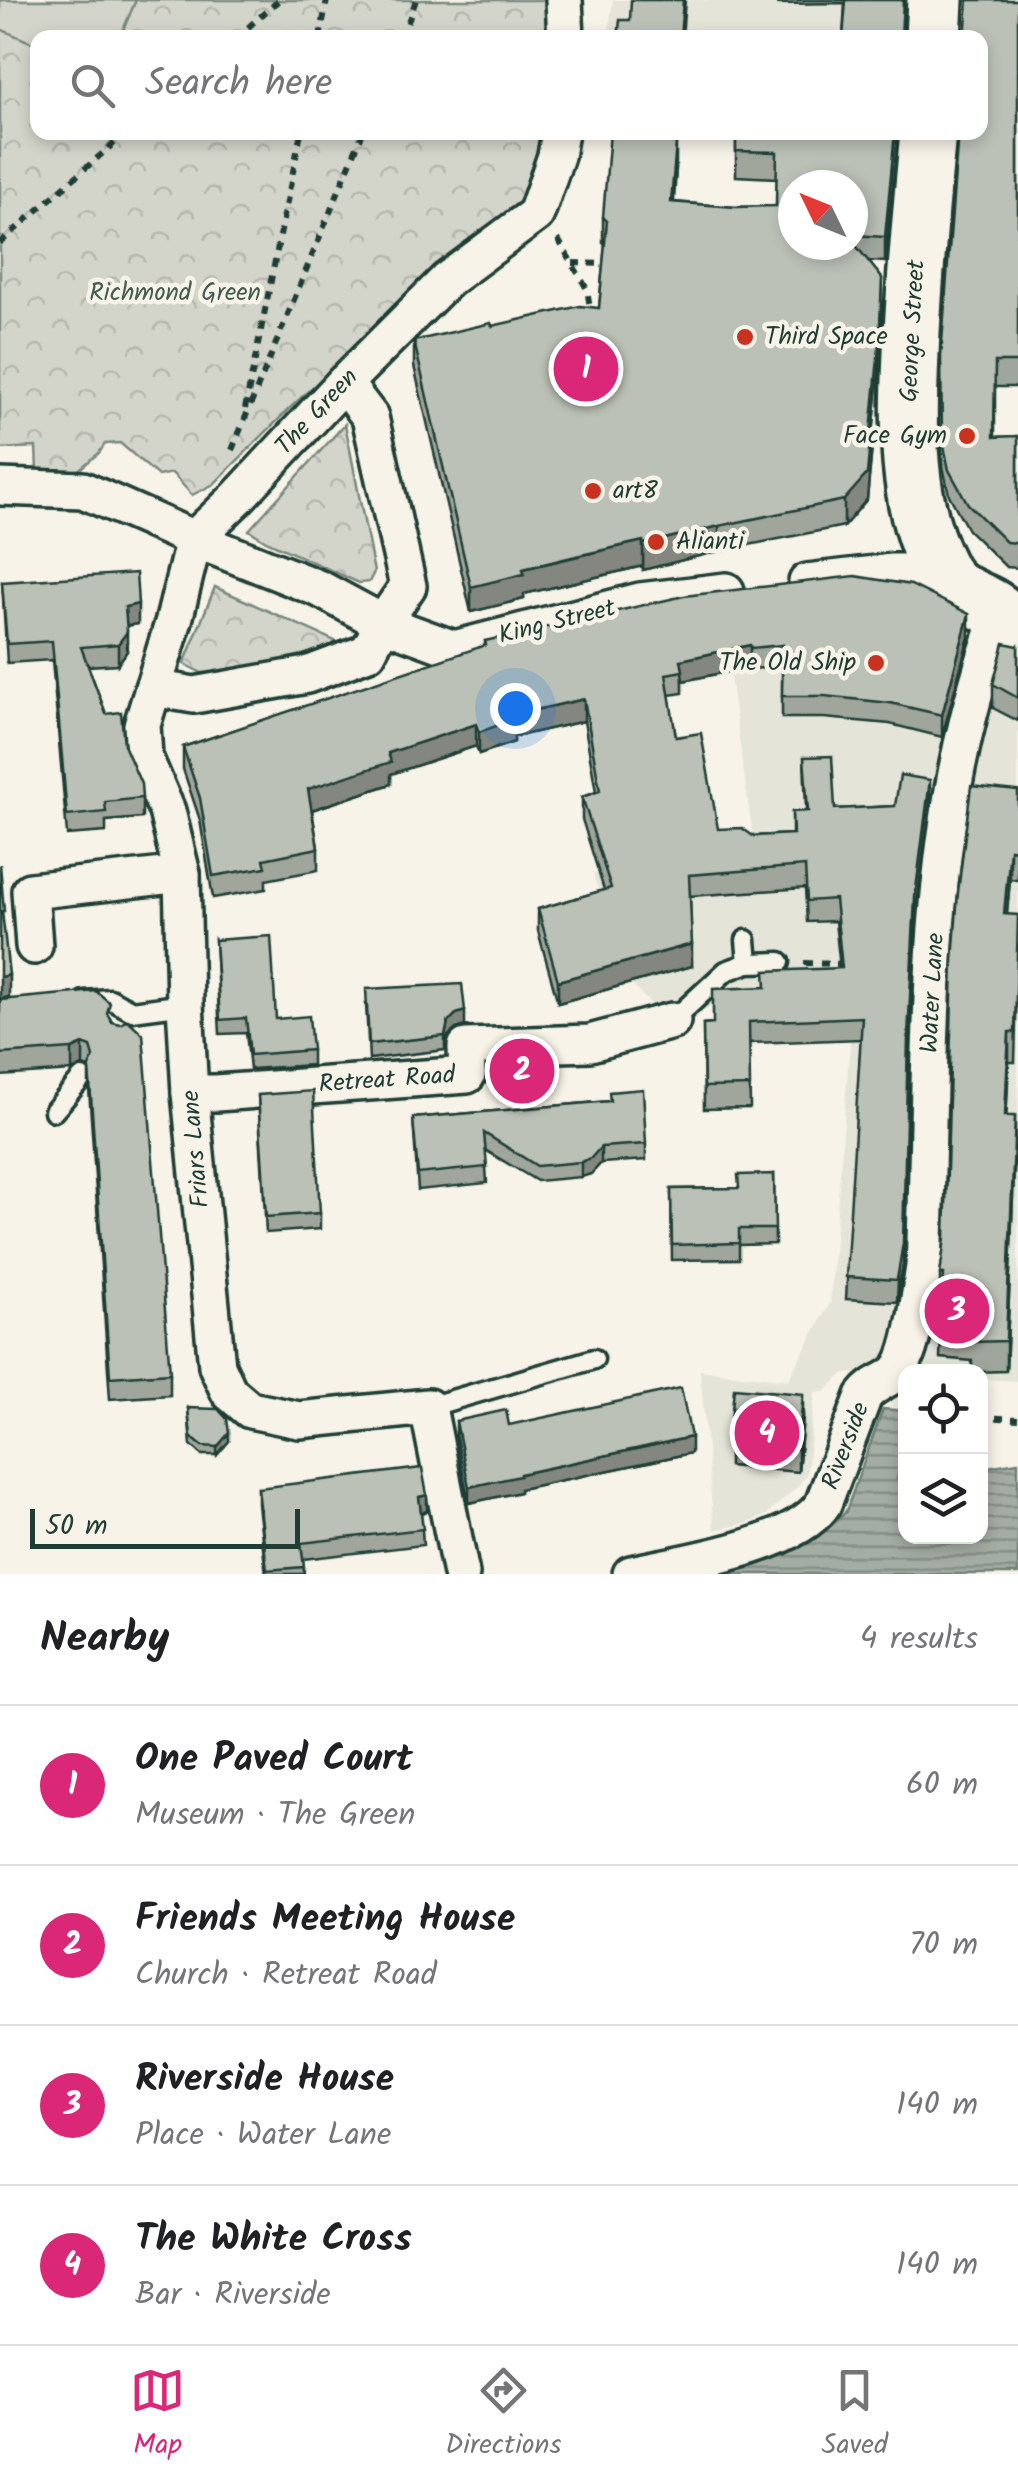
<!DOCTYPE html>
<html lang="en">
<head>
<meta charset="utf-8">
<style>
	:root { --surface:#fff; --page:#f2f2f2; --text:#202124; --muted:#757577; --line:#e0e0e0; --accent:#db2777 }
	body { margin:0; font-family:Kalam,sans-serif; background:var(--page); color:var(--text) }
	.controls { position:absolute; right:30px; bottom:30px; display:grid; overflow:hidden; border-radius:20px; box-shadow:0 5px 15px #0003 }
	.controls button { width:90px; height:90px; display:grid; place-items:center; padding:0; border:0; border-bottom:2px solid var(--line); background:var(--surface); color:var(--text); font:50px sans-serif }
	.compass { position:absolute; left:778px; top:170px; width:90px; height:90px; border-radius:50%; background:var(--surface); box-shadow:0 5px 15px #0003; rotate:313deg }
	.scale { position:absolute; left:30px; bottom:25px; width:270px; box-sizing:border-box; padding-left:10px; border:5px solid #1f3d34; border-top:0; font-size:28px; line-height:35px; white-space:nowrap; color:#1f3d34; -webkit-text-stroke:8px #f7f3e8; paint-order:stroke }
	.you { position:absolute; left:515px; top:708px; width:35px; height:35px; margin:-25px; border:8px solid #fff; border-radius:50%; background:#1a73e8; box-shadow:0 0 0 15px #1a73e833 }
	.badge { display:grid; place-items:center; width:65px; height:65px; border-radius:50%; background:var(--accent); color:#fff; font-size:32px; font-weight:700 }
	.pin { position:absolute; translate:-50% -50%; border:5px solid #fff; box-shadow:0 2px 10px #0006 }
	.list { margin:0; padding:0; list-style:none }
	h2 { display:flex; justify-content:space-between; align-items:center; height:130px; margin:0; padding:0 40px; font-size:42px }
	h2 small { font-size:32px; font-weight:400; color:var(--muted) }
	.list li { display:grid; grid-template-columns:65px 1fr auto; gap:30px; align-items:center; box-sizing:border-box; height:160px; padding:0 40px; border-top:2px solid var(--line) }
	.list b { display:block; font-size:38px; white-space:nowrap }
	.list p { margin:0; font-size:32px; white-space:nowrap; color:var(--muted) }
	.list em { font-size:32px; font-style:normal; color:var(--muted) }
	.icon { flex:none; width:55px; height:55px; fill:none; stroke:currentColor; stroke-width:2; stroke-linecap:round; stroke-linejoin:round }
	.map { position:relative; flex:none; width:1018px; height:1574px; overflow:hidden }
	.search { position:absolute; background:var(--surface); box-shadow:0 5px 15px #0003; left:30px; right:30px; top:30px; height:110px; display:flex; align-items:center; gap:25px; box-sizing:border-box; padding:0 35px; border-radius:20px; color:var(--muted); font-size:38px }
	.sheet { height:770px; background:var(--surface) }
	nav { display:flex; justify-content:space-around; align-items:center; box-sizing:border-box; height:140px; border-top:2px solid var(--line); background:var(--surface); font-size:28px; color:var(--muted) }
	nav a { display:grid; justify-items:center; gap:5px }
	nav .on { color:var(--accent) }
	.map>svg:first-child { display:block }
</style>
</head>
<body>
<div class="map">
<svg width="1018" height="1574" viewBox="0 0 1018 1574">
	<defs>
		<pattern id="forest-crowns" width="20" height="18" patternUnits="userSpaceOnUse" patternTransform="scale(2.5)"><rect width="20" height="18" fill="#d3d5ca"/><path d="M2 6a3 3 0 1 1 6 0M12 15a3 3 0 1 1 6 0" fill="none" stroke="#b5b8ae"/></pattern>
		<pattern id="water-rules" width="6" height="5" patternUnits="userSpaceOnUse" patternTransform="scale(2.5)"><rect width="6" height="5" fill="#a4ada3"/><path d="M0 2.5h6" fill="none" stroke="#858e86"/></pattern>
	</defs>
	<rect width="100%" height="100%" fill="#f7f3e8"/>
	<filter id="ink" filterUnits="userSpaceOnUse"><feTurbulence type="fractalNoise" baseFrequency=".01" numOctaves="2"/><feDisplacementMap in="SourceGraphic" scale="20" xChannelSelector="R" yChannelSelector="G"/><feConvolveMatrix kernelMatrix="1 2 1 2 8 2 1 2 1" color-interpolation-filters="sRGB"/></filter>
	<g filter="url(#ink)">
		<g fill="#e5e4d9">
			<path d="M 613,0 L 906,0 L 905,37 L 608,38 Z"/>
			<path d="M 721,614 L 970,624 L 1018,652 L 1018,1381 L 981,1379 L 980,1372 L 906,1372 L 905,1376 L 844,1373 L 825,1392 L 815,1392 L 807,1473 L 798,1486 L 766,1515 L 748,1523 L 714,1530 L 700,1370 L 788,1380 L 830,1303 L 854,990 L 731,989 L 678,1032 L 632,985 L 593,875 L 753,837 Z"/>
		</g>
		<g fill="url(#forest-crowns)" stroke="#79897f" stroke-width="2.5">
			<path d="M 0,0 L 549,0 L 553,37 L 38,38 L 38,132 L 546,133 L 527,196 L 468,258 L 334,367 L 290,408 L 214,484 L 192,495 L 172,473 L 158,476 L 120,443 L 105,444 L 99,453 L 70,477 L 37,471 L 36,447 L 0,449 Z"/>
			<path d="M 345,424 L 374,572 L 369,582 L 359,583 L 266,541 L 249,530 Z"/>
			<path d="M 215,587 L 344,645 L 228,672 L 202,673 L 184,664 Z"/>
		</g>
		<path fill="#d3d5ca" stroke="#79897f" stroke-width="2.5" d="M 0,0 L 136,0 L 120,37 L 38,38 L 37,45 L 0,29 Z"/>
		<path fill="url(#water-rules)" stroke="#6f8077" stroke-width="2.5" d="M 883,1409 L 905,1411 L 905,1447 L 897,1479 L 905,1478 L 906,1536 L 980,1536 L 981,1468 L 1018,1462 L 1018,1574 L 711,1574 C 747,1563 824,1542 846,1511 Z"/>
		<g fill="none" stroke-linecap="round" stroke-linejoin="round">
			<defs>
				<g id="lane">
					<path d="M 746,940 L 748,963"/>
					<path d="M 84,1001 L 110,999 L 132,1011 L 185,1004"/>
					<path d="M 672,1021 L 726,971 L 748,963 L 780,962"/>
					<path d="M 54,1111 L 82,1078"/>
					<path d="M 428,1407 L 594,1359"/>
				</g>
				<g id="street">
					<path d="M 564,0 L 566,38"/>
					<path d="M 0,487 L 83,490 L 194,539 L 320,589 L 383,623 L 454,649 L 640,601 L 726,591"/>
					<path d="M 194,539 L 174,620 L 142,725 L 144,757 L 167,811 L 182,874 L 185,1004 L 190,1093 L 217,1366 L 229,1392 L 250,1410 L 299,1420 L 428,1407 L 461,1574"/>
					<path d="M 194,539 L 237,498 L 344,383 L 447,280 L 536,214 L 556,156 L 560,132"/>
					<path d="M 807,582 L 892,572 L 941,572"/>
					<path d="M 153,688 L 194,695 L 307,675 L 368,652 L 383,623 L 408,586 L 370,417 L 344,383"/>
					<path d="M 34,946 L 30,891 L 182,874"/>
					<path d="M 190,1093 L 216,1093 L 467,1075 L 466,1047 L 590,1043 L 672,1021"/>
					<path d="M 631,1574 C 681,1563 795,1547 823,1504 L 864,1396 C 873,1384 885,1382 896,1373 C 913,1357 920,1291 924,1267 C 932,1083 923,895 969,715 C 978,680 987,647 1001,614"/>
				</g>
				<g id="primary">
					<path d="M 933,38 L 935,0"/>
					<path d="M 928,132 C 921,206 914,279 911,353 C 908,426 905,504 940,570 C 954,598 983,597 1001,614 C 1008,620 1013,632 1018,639"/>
				</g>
			</defs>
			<use href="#lane" stroke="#1f3d34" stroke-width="25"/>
			<use href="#street" stroke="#1f3d34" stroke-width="42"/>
			<use href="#primary" stroke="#1f3d34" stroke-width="62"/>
			<g stroke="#1f3d34" stroke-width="6" stroke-dasharray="8 8" stroke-linecap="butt">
				<path d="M 236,38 L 279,0"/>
				<path d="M 320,38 L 327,0"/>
				<path d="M 402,38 L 416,0"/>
				<path d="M 558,239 L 587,289 L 591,314"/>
				<path d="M 0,243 L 127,132"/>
				<path d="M 573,263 L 611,264"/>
				<path d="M 245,409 L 301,132"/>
				<path d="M 232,450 L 363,132"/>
				<path d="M 804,963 L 846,964"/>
				<path d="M 980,1417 L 1018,1419"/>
			</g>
			<use href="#lane" stroke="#f7f3e8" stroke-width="18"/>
			<use href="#street" stroke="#f7f3e8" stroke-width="35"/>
			<use href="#primary" stroke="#f7f3e8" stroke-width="55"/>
		</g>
		<g fill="#a1a69d" stroke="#1f3d34" stroke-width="2.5" fill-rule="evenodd">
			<path d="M 777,0 L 904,0 L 902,38 L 843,38 L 845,3 L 778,4 Z"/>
			<path d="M 1018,0 L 1018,387 L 995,387 L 995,437 L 1018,436 L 1018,568 L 1006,567 L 968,530 L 949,495 L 942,461 L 941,356 Z"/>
			<path d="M 674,132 L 674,143 L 676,168 L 674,202 L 735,207 L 776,206 L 777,178 L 736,176 L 736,132 L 898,132 L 885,262 L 869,261 L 882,303 L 879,372 L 867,499 L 844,526 L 719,551 L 643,570 L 643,566 L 524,594 L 524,599 L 471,612 L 414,366 L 414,341 L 599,308 L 605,244 L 603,242 L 603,217 ZM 793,185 L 853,185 L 853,245 Z"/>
			<path d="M 2,582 L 138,624 L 126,626 L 127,651 L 118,664 L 88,666 L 106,714 L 124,745 L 142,798 L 142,818 L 106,821 L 106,832 L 67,835 L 52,660 L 7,663 Z"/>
			<path d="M 969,636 L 942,737 L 890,724 L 824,718 L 782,718 L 782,667 L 751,669 L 750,667 L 683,681 L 683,693 L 669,695 L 676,737 L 718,829 L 753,836 L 792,834 L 792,812 L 806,811 L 804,757 L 835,809 L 895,806 L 930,802 L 915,919 L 908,1058 L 903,1265 L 897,1302 L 846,1299 L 861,1039 L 749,1043 L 750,1108 L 704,1109 L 703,1024 L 713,1023 L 765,987 L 840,968 L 835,921 L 807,922 L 805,888 L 690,896 L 692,966 L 558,1003 L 538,931 L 538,909 L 604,890 L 582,819 L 582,797 L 596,792 L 584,721 L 514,737 L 514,742 L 479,754 L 476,746 L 391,774 L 391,784 L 312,810 L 318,848 L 318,870 L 266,880 L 266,889 L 213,898 L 200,820 L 183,769 L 183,747 L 485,646 L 485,641 Z"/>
			<path d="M 1018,646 L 1018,721 L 993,708 L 993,684 Z"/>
			<path d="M 1018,791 L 1018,880 L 1010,879 L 1007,914 L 1018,945 L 1015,1062 L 1009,1062 L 1006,1116 L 1015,1146 L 1006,1371 L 972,1372 L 972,1361 L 940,1358 L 942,1304 L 940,1304 L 940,1274 Z"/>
			<path d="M 215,940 L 276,1019 L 312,1050 L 312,1065 L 250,1069 L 246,1033 L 220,1034 Z"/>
			<path d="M 0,1000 L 110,1018 L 170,1373 L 170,1395 L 110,1399 L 89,1089 L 89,1068 L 83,1066 L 72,1071 L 0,1076 Z"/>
			<path d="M 366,1004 L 465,1026 L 456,1029 L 448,1036 L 445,1050 L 369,1059 Z"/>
			<path d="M 258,1095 L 320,1213 L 320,1229 L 266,1233 Z"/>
			<path d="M 609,1101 L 646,1144 L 646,1160 L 601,1163 L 591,1174 L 581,1177 L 537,1181 L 485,1150 L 487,1183 L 418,1190 L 413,1118 Z"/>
			<path d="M 774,1174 L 775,1244 L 739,1245 L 739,1259 L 672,1260 L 671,1189 L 739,1188 Z"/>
			<path d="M 188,1408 L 229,1441 L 217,1455 L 202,1455 L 191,1445 Z"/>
			<path d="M 803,1417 L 798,1472 L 729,1466 L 729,1443 Z"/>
			<path d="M 456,1421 L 509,1425 L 691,1453 L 520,1489 L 520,1492 L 469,1503 L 456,1437 Z"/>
			<path d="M 258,1488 L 427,1511 L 421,1513 L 423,1545 L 303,1559 L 304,1574 L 266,1574 L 258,1504 Z"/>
		</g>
		<g fill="#83877f" stroke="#1f3d34" stroke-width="2.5">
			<path d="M 683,0 L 685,0 L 682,38 L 680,38 Z"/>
			<path d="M 895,132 L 898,132 L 885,262 L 885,237 Z"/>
			<path d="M 676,143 L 676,168 L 671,227 L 671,202 Z"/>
			<path d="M 882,278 L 879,372 L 867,499 L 844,526 L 844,500 Z"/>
			<path d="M 719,526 L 719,551 L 643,570 L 643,544 Z"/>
			<path d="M 643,541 L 643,566 L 524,594 L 524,599 L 471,612 L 471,587 L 523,569 Z"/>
			<path d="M 138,604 L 138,624 L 125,626 L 125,607 Z"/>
			<path d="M 969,614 L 969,636 L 942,737 L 942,715 Z"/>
			<path d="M 127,632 L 127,651 L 118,664 L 118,644 Z"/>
			<path d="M 750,645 L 750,667 L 683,681 L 681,660 Z"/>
			<path d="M 584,699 L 584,721 L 514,737 L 514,742 L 479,754 L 479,732 L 513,715 Z"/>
			<path d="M 476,724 L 476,746 L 391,774 L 391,784 L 308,811 L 308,789 L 388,753 Z"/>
			<path d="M 930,780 L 930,802 L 915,919 L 908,1058 L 903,1265 L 897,1302 L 915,897 Z"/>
			<path d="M 1010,849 L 1010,879 L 1004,943 L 1004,914 Z"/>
			<path d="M 692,944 L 692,966 L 558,1003 L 558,981 Z"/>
			<path d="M 9,975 L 9,997 L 0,999 L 0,977 Z"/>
			<path d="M 465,1011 L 465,1026 L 456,1029 L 448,1036 L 445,1050 L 445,1036 L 448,1022 L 456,1014 Z"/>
			<path d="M 1009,1032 L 1009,1062 L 1005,1145 L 1005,1116 Z"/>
			<path d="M 83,1044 L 83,1066 L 72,1071 L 72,1049 Z"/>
			<path d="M 1015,1116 L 1015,1146 L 1006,1371 L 1006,1341 Z"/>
			<path d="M 601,1147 L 601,1163 L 591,1174 L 581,1177 L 581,1162 Z"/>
			<path d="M 803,1394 L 803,1417 L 798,1472 L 798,1449 Z"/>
			<path d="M 229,1433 L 229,1441 L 217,1455 L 217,1447 Z"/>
			<path d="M 691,1437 L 691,1453 L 520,1489 L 520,1492 L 469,1503 L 469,1487 L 520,1474 Z"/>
			<path d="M 427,1495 L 427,1511 L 419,1513 L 419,1497 Z"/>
		</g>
		<g fill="#bbc1b6" stroke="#1f3d34" stroke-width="2.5">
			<path d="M 631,0 L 683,0 L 680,38 L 618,38 L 620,20 L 630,20 Z"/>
			<path d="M 846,0 L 903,0 L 901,38 L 843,38 Z"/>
			<path d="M 968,0 L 1018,0 L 1018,362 L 995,362 L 994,437 L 1018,436 L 1018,543 L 1006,542 L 968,504 L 949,470 L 942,436 L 941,356 L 958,132 L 980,132 L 980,38 L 965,38 Z"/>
			<path d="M 610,132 L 672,132 L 672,142 L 676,143 L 671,202 L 735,207 L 776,206 L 777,152 L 736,151 L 736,132 L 895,132 L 885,237 L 853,235 L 853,185 L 793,185 L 793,245 L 853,245 L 853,242 L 882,278 L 879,347 L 867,474 L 844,500 L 719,526 L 643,544 L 643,541 L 572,557 L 523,569 L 524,574 L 471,587 L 414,341 L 491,323 L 492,326 L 580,306 L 599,308 L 607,221 L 603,217 Z"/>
			<path d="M 136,573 L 138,604 L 125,607 L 127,632 L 118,644 L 81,647 L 106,714 L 121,712 L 124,745 L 141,784 L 142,798 L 105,802 L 106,812 L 67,816 L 52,641 L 7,644 L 2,582 Z"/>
			<path d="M 855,576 L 911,585 L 969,614 L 942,715 L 890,703 L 824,696 L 782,696 L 783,645 L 751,648 L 750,645 L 681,660 L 683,671 L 666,674 L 676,737 L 701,733 L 718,829 L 742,828 L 753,836 L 793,834 L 792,812 L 808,811 L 804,757 L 832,756 L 835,809 L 895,806 L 900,775 L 930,780 L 915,897 L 908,1037 L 903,1243 L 897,1280 L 846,1277 L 862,1017 L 749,1022 L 750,1086 L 704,1087 L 703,1024 L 713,1023 L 713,989 L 766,987 L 765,971 L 842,968 L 835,899 L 807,901 L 805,866 L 689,875 L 692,944 L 558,981 L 538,909 L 611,888 L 582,797 L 600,791 L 584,699 L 513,715 L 514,720 L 479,732 L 476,724 L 388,753 L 391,762 L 308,789 L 318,848 L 264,859 L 266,867 L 213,876 L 200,798 L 183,747 L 486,645 L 485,641 L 684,596 Z"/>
			<path d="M 1004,643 L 1018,646 L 1018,698 L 993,684 Z"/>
			<path d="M 971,786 L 1018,791 L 1018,850 L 1010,849 L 1004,914 L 1018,915 L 1015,1032 L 1009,1032 L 1005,1116 L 1015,1116 L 1006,1341 L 972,1342 L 972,1331 L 940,1328 L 944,1274 L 940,1274 L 945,1238 L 953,961 L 958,892 Z"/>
			<path d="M 0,864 L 4,911 L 2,911 L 9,975 L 0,977 Z"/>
			<path d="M 271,936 L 276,1019 L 309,1016 L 312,1050 L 250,1055 L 246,1018 L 220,1020 L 215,940 Z"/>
			<path d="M 462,984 L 465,1011 L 456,1014 L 448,1022 L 445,1036 L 369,1044 L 366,989 Z"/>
			<path d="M 96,991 L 110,1003 L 107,1013 L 112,1022 L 120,1024 L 128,1020 L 143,1034 L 170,1373 L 110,1377 L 89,1067 L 94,1057 L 91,1047 L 83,1044 L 72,1049 L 0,1054 L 0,1000 Z"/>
			<path d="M 643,1089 L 646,1144 L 601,1147 L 591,1158 L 581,1162 L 537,1166 L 484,1133 L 487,1167 L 418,1174 L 413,1118 L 610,1101 L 609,1092 Z"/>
			<path d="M 313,1091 L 320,1213 L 266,1217 L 258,1095 Z"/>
			<path d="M 774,1174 L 775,1229 L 739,1229 L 739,1243 L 672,1245 L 671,1189 L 739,1188 L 738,1175 Z"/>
			<path d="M 681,1388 L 691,1437 L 520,1474 L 520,1476 L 469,1487 L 456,1421 L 506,1410 L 509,1425 Z"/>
			<path d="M 734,1388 L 803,1394 L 798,1449 L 729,1443 Z"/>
			<path d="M 188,1408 L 218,1409 L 227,1419 L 229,1433 L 217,1447 L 202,1446 L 191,1437 Z"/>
			<path d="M 422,1468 L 427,1495 L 419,1497 L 423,1529 L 301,1543 L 304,1567 L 267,1570 L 258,1488 Z"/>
		</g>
	</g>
	<g fill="#c8321e" stroke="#f7f3e8" stroke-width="4">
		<circle cx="745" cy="337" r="10"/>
		<circle cx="967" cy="436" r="10"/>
		<circle cx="593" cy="491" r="10"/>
		<circle cx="656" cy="542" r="10"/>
		<circle cx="876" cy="663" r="10"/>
	</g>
	<g text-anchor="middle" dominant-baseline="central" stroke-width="9" stroke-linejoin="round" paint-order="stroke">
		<g font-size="25" fill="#435b52" stroke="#f7f3e8">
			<text x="175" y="293">Richmond Green</text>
		</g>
		<g font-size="25" fill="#1f3d34" stroke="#f7f3e8">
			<text transform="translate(913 331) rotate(-87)">George Street</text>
			<text transform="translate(317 412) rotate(-47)">The Green</text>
			<text transform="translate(557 622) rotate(-14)">King Street</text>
			<text transform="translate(933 993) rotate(-87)">Water Lane</text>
			<text transform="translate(387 1080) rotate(-4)">Retreat Road</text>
			<text transform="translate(196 1149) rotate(-95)">Friars Lane</text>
			<text transform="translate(846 1446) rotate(-69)">Riverside</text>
		</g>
		<g font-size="25" fill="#1f3d34" stroke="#f7f3e8" text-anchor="start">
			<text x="765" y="337">Third Space</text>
			<text x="947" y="436" text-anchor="end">Face Gym</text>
			<text x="613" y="491">art8</text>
			<text x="676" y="542">Alianti</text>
			<text x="856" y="663" text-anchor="end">The Old Ship</text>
		</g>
	</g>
</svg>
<div class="controls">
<button><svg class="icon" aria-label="locate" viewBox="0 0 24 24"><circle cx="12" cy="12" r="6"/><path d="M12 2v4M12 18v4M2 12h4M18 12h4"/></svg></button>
<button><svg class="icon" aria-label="layers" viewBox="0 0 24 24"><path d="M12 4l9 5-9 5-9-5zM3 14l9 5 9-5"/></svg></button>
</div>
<svg class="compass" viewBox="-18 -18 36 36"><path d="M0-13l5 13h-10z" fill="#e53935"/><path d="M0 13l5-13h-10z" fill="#757577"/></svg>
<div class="scale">50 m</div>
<div class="you"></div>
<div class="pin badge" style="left:586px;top:369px">1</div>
<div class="pin badge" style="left:522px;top:1071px">2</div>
<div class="pin badge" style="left:957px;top:1311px">3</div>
<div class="pin badge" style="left:767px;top:1433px">4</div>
<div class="search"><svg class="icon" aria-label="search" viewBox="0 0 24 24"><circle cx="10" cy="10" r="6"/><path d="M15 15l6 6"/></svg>Search here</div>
</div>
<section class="sheet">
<h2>Nearby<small>4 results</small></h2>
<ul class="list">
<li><span class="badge">1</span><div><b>One Paved Court</b><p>Museum · The Green</p></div><em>60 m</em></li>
<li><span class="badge">2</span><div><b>Friends Meeting House</b><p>Church · Retreat Road</p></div><em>70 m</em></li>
<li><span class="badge">3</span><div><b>Riverside House</b><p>Place · Water Lane</p></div><em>140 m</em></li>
<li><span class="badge">4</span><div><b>The White Cross</b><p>Bar · Riverside</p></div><em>140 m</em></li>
</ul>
</section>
<nav>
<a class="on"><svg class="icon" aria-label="map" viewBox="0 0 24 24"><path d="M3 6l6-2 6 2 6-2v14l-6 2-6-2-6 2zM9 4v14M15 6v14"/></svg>Map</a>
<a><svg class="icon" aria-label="directions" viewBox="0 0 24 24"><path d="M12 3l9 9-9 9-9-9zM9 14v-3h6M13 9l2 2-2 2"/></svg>Directions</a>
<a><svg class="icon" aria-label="saved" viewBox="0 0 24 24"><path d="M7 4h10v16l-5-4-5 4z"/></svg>Saved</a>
</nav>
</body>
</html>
